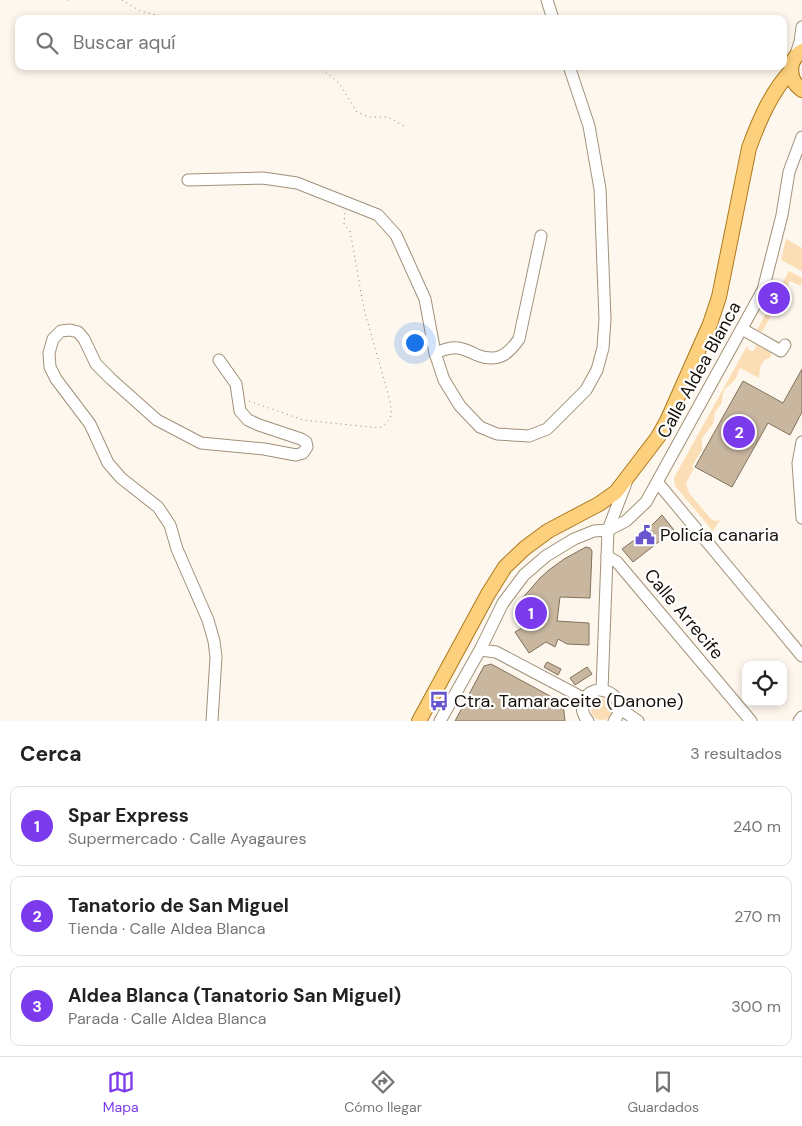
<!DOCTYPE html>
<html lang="es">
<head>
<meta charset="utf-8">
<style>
	:root { --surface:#fff; --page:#f6f6f6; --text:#222; --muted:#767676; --line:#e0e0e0; --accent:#7c3aed }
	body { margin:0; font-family:"DM Sans",sans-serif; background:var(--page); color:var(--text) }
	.controls { position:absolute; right:15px; bottom:15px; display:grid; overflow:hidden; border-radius:10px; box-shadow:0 2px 8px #0003 }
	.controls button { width:45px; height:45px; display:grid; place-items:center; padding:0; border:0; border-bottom:1px solid var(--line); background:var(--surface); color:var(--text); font:25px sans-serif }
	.you { position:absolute; left:414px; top:342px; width:18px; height:18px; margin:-12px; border:4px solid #fff; border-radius:50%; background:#1a73e8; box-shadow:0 0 0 8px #1a73e833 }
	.badge { display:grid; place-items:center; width:32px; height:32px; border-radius:50%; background:var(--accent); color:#fff; font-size:16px; font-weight:700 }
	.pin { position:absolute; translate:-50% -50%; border:2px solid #fff; box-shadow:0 1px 5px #0006 }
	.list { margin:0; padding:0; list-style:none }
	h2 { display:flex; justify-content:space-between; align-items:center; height:65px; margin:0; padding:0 20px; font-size:21px }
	h2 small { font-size:16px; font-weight:400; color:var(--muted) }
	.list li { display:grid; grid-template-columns:32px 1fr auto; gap:15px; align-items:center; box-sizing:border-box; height:80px; margin:0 10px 10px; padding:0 10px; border:1px solid var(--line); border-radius:10px }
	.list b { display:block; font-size:19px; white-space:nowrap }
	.list p { margin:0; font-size:16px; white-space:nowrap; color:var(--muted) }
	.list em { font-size:16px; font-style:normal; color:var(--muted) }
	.icon { flex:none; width:28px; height:28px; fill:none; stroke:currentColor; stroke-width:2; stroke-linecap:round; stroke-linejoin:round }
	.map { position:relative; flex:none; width:802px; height:721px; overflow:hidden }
	.search { position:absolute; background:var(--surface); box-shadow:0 2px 8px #0003; left:15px; right:15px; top:15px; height:55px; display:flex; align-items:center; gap:12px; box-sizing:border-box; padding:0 18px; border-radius:10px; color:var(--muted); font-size:19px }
	.sheet { height:335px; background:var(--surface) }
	nav { display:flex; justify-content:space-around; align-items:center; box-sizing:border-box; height:70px; border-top:1px solid var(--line); background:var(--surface); font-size:14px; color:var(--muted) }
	nav a { display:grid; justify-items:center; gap:2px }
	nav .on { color:var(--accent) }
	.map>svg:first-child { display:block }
</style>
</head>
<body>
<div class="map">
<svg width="802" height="721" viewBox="0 0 802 721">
	<rect width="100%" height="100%" fill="#fef7ed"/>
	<g fill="#fbdeb5">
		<path d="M 786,239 L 802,248 L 802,271 L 781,260 Z"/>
		<path d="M 789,271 L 802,278 L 801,286 L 790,281 L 762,332 L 757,330 Z"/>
		<path d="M 755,344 L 771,353 L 771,357 C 759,361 760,369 759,378 L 740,368 L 735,380 L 724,390 L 721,404 L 715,412 L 713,424 L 702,438 L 702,449 L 692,467 L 694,468 L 686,483 L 689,493 L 711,519 L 715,521 L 720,520 L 713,531 L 675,486 L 674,478 L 747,346 L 749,350 L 753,351 L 756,348 Z"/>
		<circle cx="602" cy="709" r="11"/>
	</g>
	<g fill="#c8b69f" stroke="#81715b">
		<path d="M 802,369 L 802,412 L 790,435 L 768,423 L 732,487 L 695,467 L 743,381 L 783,403 Z"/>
		<path d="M 662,515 L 674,530 L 633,562 L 622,549 L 644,533 Z"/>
		<path d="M 586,547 L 590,548 L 592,551 L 590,598 L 560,597 L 557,621 L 589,623 L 589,645 L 567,644 L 558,639 L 555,647 L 546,642 L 529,653 L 515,632 L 522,628 L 516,617 L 527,611 L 523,608 L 525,603 L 520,601 L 540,578 L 549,570 L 564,559 Z"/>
		<path d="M 547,662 L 561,669 L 558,675 L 544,667 Z"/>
		<path d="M 491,664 L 563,703 L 565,721 L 455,721 L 484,666 Z"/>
		<path d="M 587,667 L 592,674 L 575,685 L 570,678 Z"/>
	</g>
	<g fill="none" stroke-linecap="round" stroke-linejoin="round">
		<defs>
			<g id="minor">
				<path d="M 547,0 L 553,19"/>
				<path d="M 795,57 L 800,42 L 802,27"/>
				<path d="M 188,180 L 263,178 L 297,183 L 378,215 L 396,235 L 425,299 L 435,353 L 444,380 L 460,406 L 480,427 L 497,434 L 529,436 L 547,429 L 586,390 L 597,370 L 603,348 L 605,319 L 600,189 L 589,126 L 569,66"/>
				<path d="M 742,329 L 781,351 L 785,345"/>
				<path d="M 435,353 C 443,350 450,347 458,348 C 464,349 471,352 477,355 C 497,363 508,355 519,339 L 541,236"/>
				<path d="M 802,442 L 798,463 L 802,518"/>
				<path d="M 658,483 L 802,656"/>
				<path d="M 607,556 L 617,562 L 751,721"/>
				<path d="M 480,650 L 496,652 L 585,699"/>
				<path d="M 602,690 L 608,530 L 626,483"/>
				<path d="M 619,708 L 638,721"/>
				<path d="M 212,721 L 216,657 L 214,641 L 208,620 L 177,549 L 170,525 L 158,507 L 121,478 L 108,463 L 90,424 L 56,379 L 50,367 L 49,353 L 53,339 L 61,331 L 70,330 L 78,332 L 84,339 L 96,364 L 111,379 L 157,420 L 201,443 L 264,449 L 296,455 L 303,453 L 307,447 L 306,442 L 301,439 L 259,425 L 248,420 L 240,411 L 236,384 L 219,360"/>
				<path d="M 440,721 L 480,650 L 503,603 L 524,575 L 546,556 L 574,539 L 594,531 L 608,530 L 626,521 L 646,502 L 763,290 L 782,215 L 789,172 L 802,137"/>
				<path d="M 588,721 C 583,715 581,710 583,703 C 591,676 634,696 614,721"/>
				<path d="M 799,721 L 802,717"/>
			</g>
			<g id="major">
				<path d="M 802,51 C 787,61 788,80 802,90"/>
				<path d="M 419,721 L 488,594 L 505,567 L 525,548 L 548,531 L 599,504 L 616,492 L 658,437 L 667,421 L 710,324 L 719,297 L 749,148 C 759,121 771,92 791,71"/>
			</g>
		</defs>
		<use href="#minor" stroke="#a1917a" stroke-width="13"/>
		<use href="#major" stroke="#ac791d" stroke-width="16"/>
		<g stroke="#888178" stroke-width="1" stroke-dasharray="1 4" stroke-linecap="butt">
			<path d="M 67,0 L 68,0"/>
			<path d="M 122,0 L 140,11 L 174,19"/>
			<path d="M 318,66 L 339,83 L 357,112 L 369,117 L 388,117 L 406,127"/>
			<path d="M 249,401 L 303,420 L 379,428 C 393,421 392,415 390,401 L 364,309 L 350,231 L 344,224 L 345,211"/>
		</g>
		<use href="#minor" stroke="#fff" stroke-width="11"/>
		<use href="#major" stroke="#fdd07e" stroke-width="14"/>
	</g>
	<defs>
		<symbol id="civic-bare" viewBox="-9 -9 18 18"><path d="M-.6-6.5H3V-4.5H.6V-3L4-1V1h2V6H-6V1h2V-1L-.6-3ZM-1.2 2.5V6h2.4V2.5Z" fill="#6955ce" stroke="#fff" stroke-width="2.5" paint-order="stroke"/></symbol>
		<symbol id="bus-bare" viewBox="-9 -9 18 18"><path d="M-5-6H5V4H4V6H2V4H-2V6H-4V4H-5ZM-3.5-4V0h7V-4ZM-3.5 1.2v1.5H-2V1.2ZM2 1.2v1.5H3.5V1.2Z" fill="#6955ce" stroke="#fff" stroke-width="2.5" paint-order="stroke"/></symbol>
	</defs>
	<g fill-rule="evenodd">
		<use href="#civic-bare" x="631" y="521" width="28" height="28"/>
		<use href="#bus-bare" x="425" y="687" width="28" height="28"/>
	</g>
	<g text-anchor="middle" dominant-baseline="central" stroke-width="4.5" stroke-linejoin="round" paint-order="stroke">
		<g font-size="18" fill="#161008" stroke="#fff">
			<text transform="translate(699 370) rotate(-61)">Calle Aldea Blanca</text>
			<text transform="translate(684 614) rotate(50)">Calle Arrecife</text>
		</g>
		<g font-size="18" fill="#161008" stroke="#fff" text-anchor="start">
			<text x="660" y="535">Policía canaria</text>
			<text x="454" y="701">Ctra. Tamaraceite (Danone)</text>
		</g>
	</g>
</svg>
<div class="controls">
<button><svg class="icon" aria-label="locate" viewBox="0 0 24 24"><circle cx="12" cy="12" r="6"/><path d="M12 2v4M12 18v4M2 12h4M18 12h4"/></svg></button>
</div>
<div class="you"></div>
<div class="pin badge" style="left:531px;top:613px">1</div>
<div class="pin badge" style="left:739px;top:432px">2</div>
<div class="pin badge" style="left:774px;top:298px">3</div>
<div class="search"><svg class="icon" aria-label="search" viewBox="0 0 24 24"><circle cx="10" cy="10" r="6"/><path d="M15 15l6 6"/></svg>Buscar aquí</div>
</div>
<section class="sheet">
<h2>Cerca<small>3 resultados</small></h2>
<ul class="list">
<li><span class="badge">1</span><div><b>Spar Express</b><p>Supermercado · Calle Ayagaures</p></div><em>240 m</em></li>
<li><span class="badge">2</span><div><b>Tanatorio de San Miguel</b><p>Tienda · Calle Aldea Blanca</p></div><em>270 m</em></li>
<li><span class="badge">3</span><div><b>Aldea Blanca (Tanatorio San Miguel)</b><p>Parada · Calle Aldea Blanca</p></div><em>300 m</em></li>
</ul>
</section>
<nav>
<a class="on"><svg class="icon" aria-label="map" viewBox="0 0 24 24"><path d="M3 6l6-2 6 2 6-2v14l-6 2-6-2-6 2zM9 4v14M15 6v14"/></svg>Mapa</a>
<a><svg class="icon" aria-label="directions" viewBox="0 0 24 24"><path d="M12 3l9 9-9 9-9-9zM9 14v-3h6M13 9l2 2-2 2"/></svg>Cómo llegar</a>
<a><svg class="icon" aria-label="saved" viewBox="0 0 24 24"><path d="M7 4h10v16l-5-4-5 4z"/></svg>Guardados</a>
</nav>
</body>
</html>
